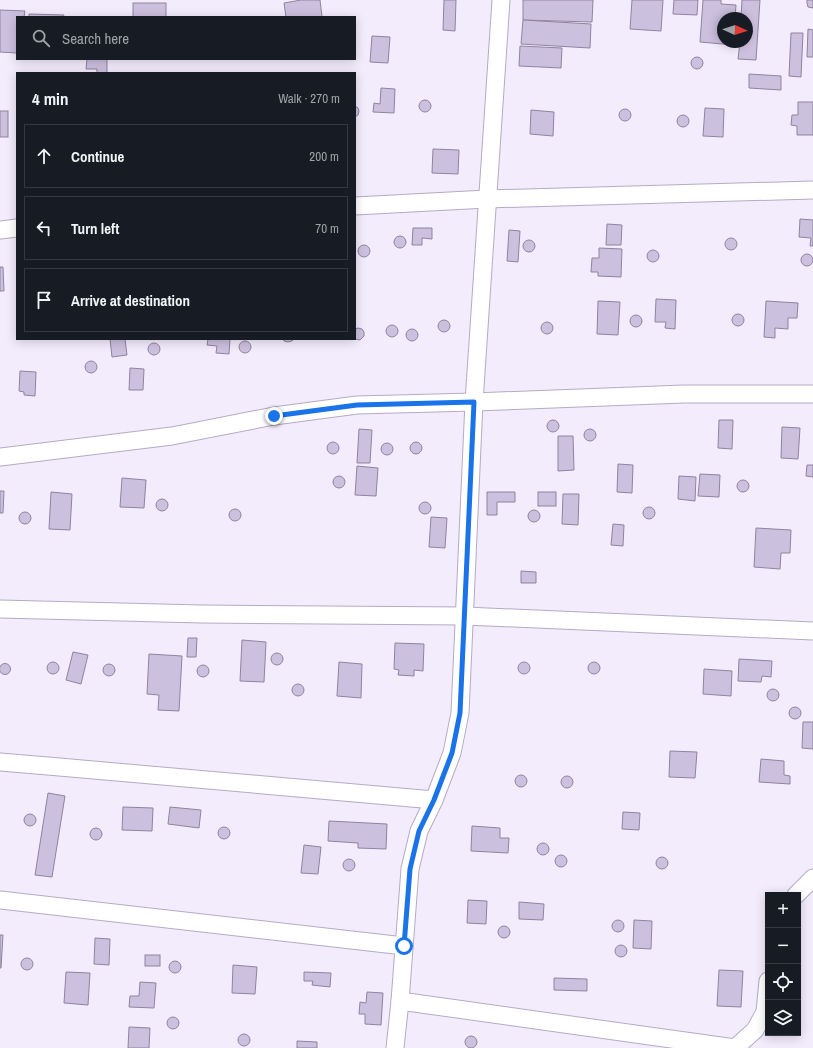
<!DOCTYPE html>
<html lang="en">
<head>
<meta charset="utf-8">
<style>
	:root { --surface:#171b24; --page:#242831; --text:#f1f3f6; --muted:#9ea1a6; --line:#363941 }
	body { margin:0; font-family:"Archivo Narrow",sans-serif; background:var(--page); color:var(--text) }
	.controls { position:absolute; right:12px; bottom:12px; display:grid; overflow:hidden; border-radius:0px; box-shadow:0 2px 10px #0003 }
	.controls button { width:36px; height:36px; display:grid; place-items:center; padding:0; border:0; border-bottom:1px solid var(--line); background:var(--surface); color:var(--text); font:20px sans-serif }
	.compass { position:absolute; left:717px; top:12px; width:36px; height:36px; border-radius:50%; background:var(--surface); box-shadow:0 2px 10px #0003; rotate:93deg }
	.stop { position:absolute; width:12px; height:12px; margin:-9px; border:3px solid #1a73e8; border-radius:50%; background:#fff }
	.stop.end { background:#1a73e8; border-color:#fff; box-shadow:0 1px 4px #0008 }
	.list { margin:0; padding:0; list-style:none }
	h2 { display:flex; justify-content:space-between; align-items:center; height:52px; margin:0; padding:0 16px; font-size:17px }
	h2 small { font-size:13px; font-weight:400; color:var(--muted) }
	.list li { display:grid; grid-template-columns:26px 1fr auto; gap:12px; align-items:center; box-sizing:border-box; height:64px; margin:0 8px 8px; padding:0 8px; border:1px solid var(--line); border-radius:0px }
	.list b { display:block; font-size:15px; white-space:nowrap }
	.list em { font-size:13px; font-style:normal; color:var(--muted) }
	.icon { flex:none; width:22px; height:22px; fill:none; stroke:currentColor; stroke-width:2; stroke-linecap:round; stroke-linejoin:round }
	.map { position:relative; flex:none; width:813px; height:1048px; overflow:hidden }
	.search { position:absolute; background:var(--surface); box-shadow:0 2px 10px #0003; left:16px; top:16px; width:340px; height:44px; display:flex; align-items:center; gap:10px; box-sizing:border-box; padding:0 14px; border-radius:0px; color:var(--muted); font-size:15px }
	.panel { position:absolute; background:var(--surface); box-shadow:0 2px 10px #0003; left:16px; top:72px; width:340px; height:268px; border-radius:0px }
	.map>svg:first-child { display:block }
</style>
</head>
<body>
<div class="map">
<svg width="813" height="1048" viewBox="0 0 813 1048">
	<rect width="100%" height="100%" fill="#f3ecfd"/>
	<g fill="#ccc0df" stroke="#8f849d">
		<path d="M 301,0 L 320,0 L 322,17 L 286,17 L 284,3 Z"/>
		<path d="M 444,0 L 456,0 L 455,31 L 443,30 Z"/>
		<path d="M 523,0 L 593,0 L 592,22 L 523,20 Z"/>
		<path d="M 632,0 L 663,0 L 661,31 L 630,29 Z"/>
		<path d="M 674,0 L 698,0 L 697,15 L 673,14 Z"/>
		<path d="M 703,0 L 721,0 L 721,4 L 736,5 L 735,18 L 723,18 L 723,42 L 734,42 L 734,45 L 700,42 Z"/>
		<path d="M 742,0 L 760,0 L 756,60 L 738,59 L 740,42 L 747,42 L 747,18 L 741,18 Z"/>
		<path d="M 807,0 L 813,0 L 813,8 L 808,7 L 807,3 Z"/>
		<rect x="133" y="3" width="33" height="14"/>
		<path d="M 0,10 L 25,11 L 24,17 L 17,17 L 17,53 L 0,52 Z"/>
		<path d="M 29,14 L 64,15 L 63,17 L 29,17 Z"/>
		<path d="M 523,20 L 591,24 L 590,48 L 521,44 Z"/>
		<path d="M 808,29 L 813,30 L 813,57 L 807,57 Z"/>
		<path d="M 791,33 L 803,33 L 801,77 L 789,76 Z"/>
		<path d="M 372,36 L 390,37 L 388,63 L 370,62 Z"/>
		<path d="M 520,46 L 562,48 L 561,68 L 519,66 Z"/>
		<circle cx="697" cy="63" r="6"/>
		<path d="M 87,59 L 107,59 L 107,73 L 97,73 L 97,69 L 86,69 Z"/>
		<path d="M 749,74 L 781,76 L 781,90 L 749,88 Z"/>
		<path d="M 381,88 L 395,89 L 394,113 L 373,112 L 374,103 L 380,104 Z"/>
		<circle cx="425" cy="106" r="6"/>
		<path d="M 798,102 L 813,102 L 813,135 L 797,135 L 797,126 L 791,125 L 792,115 L 798,115 Z"/>
		<path d="M 355,106 L 358,108 L 359,111 L 358,115 L 355,117 Z"/>
		<path d="M 705,108 L 724,109 L 723,137 L 703,136 Z"/>
		<circle cx="625" cy="115" r="6"/>
		<path d="M 531,110 L 554,112 L 553,136 L 530,134 Z"/>
		<rect x="0" y="111" width="8" height="26"/>
		<circle cx="683" cy="121" r="6"/>
		<path d="M 433,149 L 459,150 L 458,174 L 432,173 Z"/>
		<path d="M 800,219 L 813,220 L 813,246 L 810,246 L 811,238 L 799,237 Z"/>
		<path d="M 607,224 L 622,225 L 621,245 L 606,245 Z"/>
		<path d="M 413,228 L 432,228 L 432,239 L 422,238 L 422,245 L 412,245 Z"/>
		<path d="M 509,230 L 520,231 L 518,262 L 507,261 Z"/>
		<circle cx="400" cy="242" r="6"/>
		<circle cx="731" cy="244" r="6"/>
		<circle cx="529" cy="246" r="6"/>
		<circle cx="364" cy="251" r="6"/>
		<path d="M 599,248 L 622,249 L 621,277 L 598,276 L 598,272 L 591,272 L 592,258 L 599,258 Z"/>
		<circle cx="653" cy="256" r="6"/>
		<circle cx="807" cy="260" r="6"/>
		<path d="M 0,267 L 3,267 L 4,291 L 0,291 Z"/>
		<path d="M 656,299 L 676,300 L 675,329 L 665,328 L 666,322 L 655,322 Z"/>
		<path d="M 598,301 L 620,302 L 618,335 L 597,334 Z"/>
		<path d="M 766,301 L 798,303 L 797,318 L 788,318 L 788,329 L 775,328 L 775,338 L 764,337 Z"/>
		<circle cx="738" cy="320" r="6"/>
		<circle cx="636" cy="321" r="6"/>
		<circle cx="444" cy="326" r="6"/>
		<circle cx="547" cy="328" r="6"/>
		<circle cx="392" cy="331" r="6"/>
		<path d="M 358,328 L 362,329 L 364,332 L 364,336 L 360,340 L 355,339 L 355,329 Z"/>
		<circle cx="412" cy="335" r="6"/>
		<path d="M 110,339 L 125,339 L 127,355 L 112,357 Z"/>
		<path d="M 208,339 L 230,339 L 229,354 L 216,353 L 217,346 L 207,345 Z"/>
		<path d="M 283,339 L 294,339 L 292,341 L 288,342 L 284,341 Z"/>
		<circle cx="245" cy="347" r="6"/>
		<circle cx="154" cy="349" r="6"/>
		<circle cx="91" cy="367" r="6"/>
		<path d="M 130,368 L 144,369 L 143,390 L 129,390 Z"/>
		<path d="M 20,371 L 36,372 L 35,396 L 24,395 L 24,392 L 19,391 Z"/>
		<path d="M 719,420 L 733,420 L 732,449 L 718,448 Z"/>
		<circle cx="553" cy="426" r="6"/>
		<path d="M 782,427 L 800,428 L 798,459 L 781,458 Z"/>
		<path d="M 359,429 L 372,430 L 370,463 L 357,463 Z"/>
		<circle cx="590" cy="435" r="6"/>
		<path d="M 558,436 L 573,436 L 574,470 L 558,471 Z"/>
		<circle cx="333" cy="448" r="6"/>
		<circle cx="416" cy="448" r="6"/>
		<circle cx="387" cy="449" r="6"/>
		<path d="M 618,464 L 633,465 L 632,493 L 617,492 Z"/>
		<path d="M 807,465 L 813,465 L 813,477 L 806,476 Z"/>
		<path d="M 357,466 L 378,468 L 376,496 L 355,495 Z"/>
		<path d="M 700,474 L 720,475 L 719,497 L 698,496 Z"/>
		<path d="M 679,476 L 696,477 L 695,501 L 678,499 Z"/>
		<circle cx="339" cy="482" r="6"/>
		<path d="M 122,478 L 146,480 L 144,508 L 120,507 Z"/>
		<circle cx="743" cy="486" r="6"/>
		<path d="M 0,491 L 4,491 L 3,513 L 0,513 Z"/>
		<path d="M 51,492 L 72,494 L 70,530 L 49,529 Z"/>
		<path d="M 487,492 L 515,492 L 515,502 L 497,502 L 497,515 L 487,515 Z"/>
		<rect x="538" y="492" width="18" height="14"/>
		<path d="M 563,494 L 579,494 L 578,525 L 562,524 Z"/>
		<circle cx="162" cy="505" r="6"/>
		<circle cx="425" cy="508" r="6"/>
		<circle cx="649" cy="513" r="6"/>
		<circle cx="235" cy="515" r="6"/>
		<circle cx="534" cy="516" r="6"/>
		<circle cx="25" cy="518" r="6"/>
		<path d="M 431,517 L 447,518 L 445,548 L 429,547 Z"/>
		<path d="M 613,524 L 624,525 L 623,546 L 611,545 Z"/>
		<path d="M 756,528 L 791,530 L 790,553 L 781,553 L 780,569 L 754,567 Z"/>
		<path d="M 521,571 L 536,572 L 536,583 L 521,583 Z"/>
		<path d="M 188,638 L 197,638 L 196,657 L 187,657 Z"/>
		<path d="M 242,640 L 266,642 L 264,682 L 240,681 Z"/>
		<path d="M 395,643 L 424,644 L 423,671 L 414,670 L 414,676 L 398,675 L 399,670 L 394,669 Z"/>
		<path d="M 73,652 L 88,655 L 81,684 L 66,680 Z"/>
		<circle cx="277" cy="659" r="6"/>
		<path d="M 149,654 L 182,656 L 179,711 L 158,710 L 159,695 L 147,694 Z"/>
		<path d="M 739,659 L 772,661 L 771,677 L 762,676 L 761,682 L 738,681 Z"/>
		<path d="M 339,662 L 362,664 L 361,698 L 337,696 Z"/>
		<circle cx="594" cy="668" r="6"/>
		<circle cx="53" cy="668" r="6"/>
		<circle cx="524" cy="668" r="6"/>
		<circle cx="5" cy="669" r="5.5"/>
		<circle cx="109" cy="670" r="6"/>
		<circle cx="203" cy="671" r="6"/>
		<path d="M 704,669 L 732,671 L 731,696 L 703,694 Z"/>
		<circle cx="298" cy="690" r="6"/>
		<circle cx="773" cy="695" r="6"/>
		<circle cx="795" cy="713" r="6"/>
		<path d="M 803,722 L 813,722 L 813,749 L 802,748 Z"/>
		<path d="M 670,751 L 697,752 L 695,778 L 669,777 Z"/>
		<path d="M 761,759 L 784,761 L 784,775 L 790,776 L 790,784 L 759,782 Z"/>
		<circle cx="521" cy="781" r="6"/>
		<circle cx="567" cy="782" r="6"/>
		<path d="M 48,793 L 65,796 L 52,877 L 35,875 Z"/>
		<path d="M 123,807 L 153,808 L 152,831 L 122,830 Z"/>
		<path d="M 170,807 L 201,810 L 199,828 L 168,824 Z"/>
		<path d="M 623,812 L 640,813 L 639,830 L 622,829 Z"/>
		<circle cx="30" cy="820" r="6"/>
		<path d="M 329,821 L 387,824 L 386,849 L 358,848 L 358,843 L 328,841 Z"/>
		<path d="M 472,826 L 500,828 L 500,838 L 509,838 L 508,853 L 471,851 Z"/>
		<circle cx="224" cy="833" r="6"/>
		<circle cx="96" cy="834" r="6"/>
		<circle cx="543" cy="849" r="6"/>
		<path d="M 304,845 L 321,847 L 318,874 L 301,873 Z"/>
		<circle cx="561" cy="861" r="6"/>
		<circle cx="662" cy="863" r="6"/>
		<circle cx="349" cy="865" r="6"/>
		<path d="M 468,900 L 487,901 L 486,924 L 467,923 Z"/>
		<path d="M 519,902 L 544,904 L 543,920 L 519,919 Z"/>
		<path d="M 634,920 L 652,921 L 651,949 L 633,948 Z"/>
		<circle cx="618" cy="926" r="6"/>
		<circle cx="504" cy="932" r="6"/>
		<path d="M 0,935 L 3,935 L 1,968 L 0,968 Z"/>
		<path d="M 95,938 L 110,939 L 109,965 L 94,964 Z"/>
		<circle cx="621" cy="951" r="6"/>
		<rect x="145" y="955" width="15" height="11"/>
		<circle cx="27" cy="964" r="6"/>
		<circle cx="175" cy="967" r="6"/>
		<path d="M 233,965 L 257,967 L 255,994 L 232,993 Z"/>
		<path d="M 719,970 L 743,971 L 741,1007 L 717,1006 Z"/>
		<path d="M 66,972 L 90,973 L 88,1005 L 64,1003 Z"/>
		<path d="M 304,972 L 331,973 L 330,987 L 312,985 L 313,981 L 304,981 Z"/>
		<path d="M 554,978 L 587,979 L 587,991 L 554,990 Z"/>
		<path d="M 140,982 L 156,983 L 154,1008 L 129,1007 L 130,996 L 139,996 Z"/>
		<path d="M 367,992 L 383,993 L 381,1025 L 365,1024 L 365,1014 L 359,1014 L 360,1002 L 366,1003 Z"/>
		<circle cx="173" cy="1023" r="6"/>
		<path d="M 129,1027 L 150,1028 L 149,1048 L 128,1048 Z"/>
		<circle cx="244" cy="1040" r="6"/>
		<circle cx="471" cy="1042" r="6"/>
		<path d="M 297,1041 L 317,1042 L 317,1048 L 297,1048 Z"/>
	</g>
	<g fill="none" stroke-linecap="round" stroke-linejoin="round">
		<defs>
			<g id="minor">
				<path d="M 355,206 L 487,199 L 813,190"/>
				<path d="M 0,230 L 17,228"/>
				<path d="M 0,457 L 172,436 L 274,416 L 357,405 L 474,402 L 684,394 L 813,394"/>
				<path d="M 0,609 L 202,614 L 465,616 L 813,631"/>
				<path d="M 0,762 L 48,766 L 434,800"/>
				<path d="M 796,895 L 813,878"/>
				<path d="M 0,900 L 404,946"/>
				<path d="M 400,1001 L 735,1048"/>
				<path d="M 395,1048 L 400,1001 L 410,869 L 419,831 L 434,800 L 452,753 L 460,713 L 474,402 L 501,0"/>
				<path d="M 735,1048 L 755,1030 L 765,1012 L 768,981"/>
			</g>
		</defs>
		<use href="#minor" stroke="#b5aac4" stroke-width="19"/>
		<use href="#minor" stroke="#fff" stroke-width="17"/>
	</g>
	<g fill="none" stroke-linecap="round" stroke-linejoin="round">
		<path stroke="#1a73e8" stroke-width="5" d="M 274,416 L 357,405 L 474,402 L 460,713 L 452,753 L 434,800 L 419,831 L 410,869 L 404,946"/>
	</g>
</svg>
<div class="controls">
<button>+</button>
<button>−</button>
<button><svg class="icon" aria-label="locate" viewBox="0 0 24 24"><circle cx="12" cy="12" r="6"/><path d="M12 2v4M12 18v4M2 12h4M18 12h4"/></svg></button>
<button><svg class="icon" aria-label="layers" viewBox="0 0 24 24"><path d="M12 4l9 5-9 5-9-5zM3 14l9 5 9-5"/></svg></button>
</div>
<svg class="compass" viewBox="-18 -18 36 36"><path d="M0-13l5 13h-10z" fill="#e53935"/><path d="M0 13l5-13h-10z" fill="#9ea1a6"/></svg>
<div class="stop" style="left:404px;top:946px"></div>
<div class="stop end" style="left:274px;top:416px"></div>
<div class="search"><svg class="icon" aria-label="search" viewBox="0 0 24 24"><circle cx="10" cy="10" r="6"/><path d="M15 15l6 6"/></svg>Search here</div>
<section class="panel">
<h2>4 min<small>Walk · 270 m</small></h2>
<ul class="list">
<li><svg class="icon" aria-label="ahead" viewBox="0 0 24 24"><path d="M12 20V5M6 11l6-6 6 6"/></svg><div><b>Continue</b></div><em>200 m</em></li>
<li><svg class="icon" aria-label="left" viewBox="0 0 24 24"><path d="M17 20v-9H6M10 6l-5 5 5 5"/></svg><div><b>Turn left</b></div><em>70 m</em></li>
<li><svg class="icon" aria-label="arrive" viewBox="0 0 24 24"><path d="M6 21V4h12l-3 4 3 4H6"/></svg><div><b>Arrive at destination</b></div></li>
</ul>
</section>
</div>
</body>
</html>
